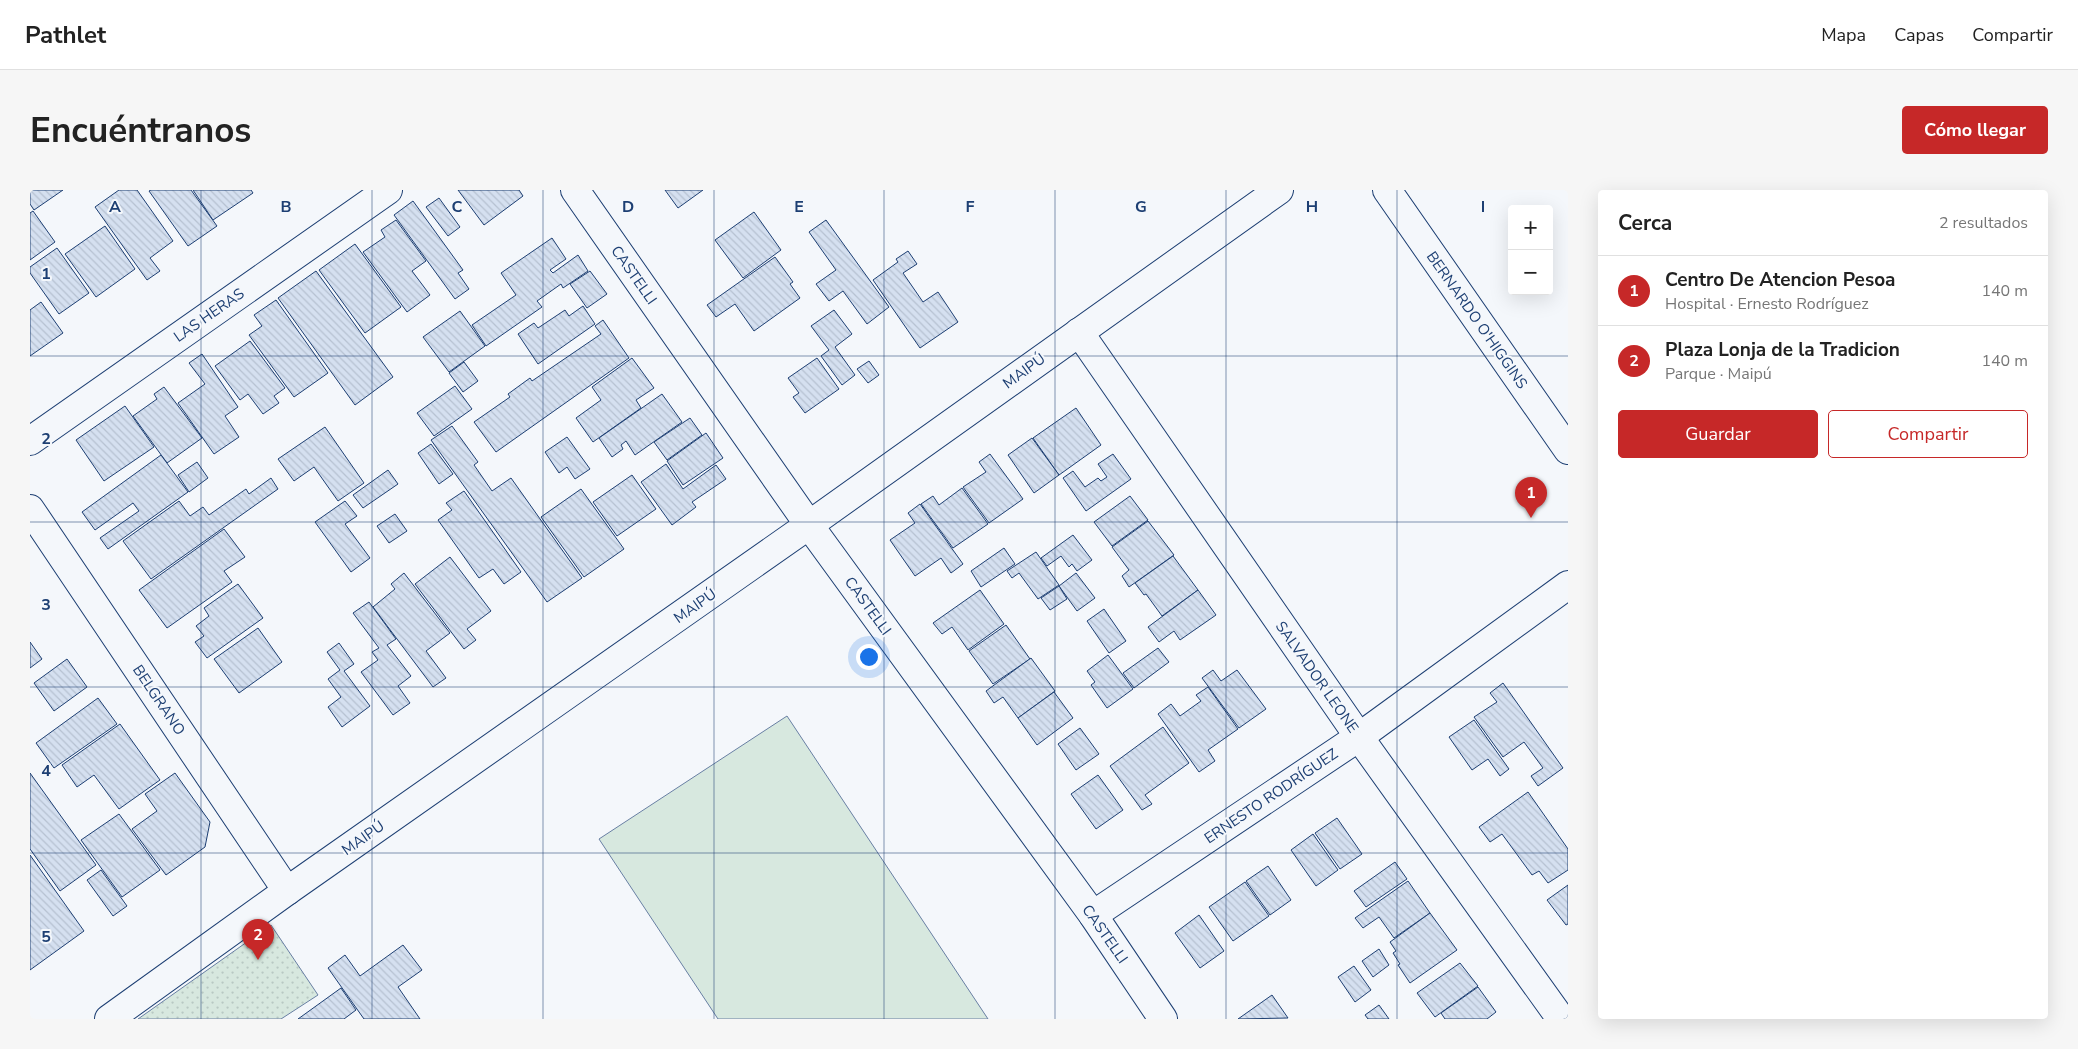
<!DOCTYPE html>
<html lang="es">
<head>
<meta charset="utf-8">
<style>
	:root { --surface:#fff; --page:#f6f6f6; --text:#222; --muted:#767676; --line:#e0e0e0; --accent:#c62828 }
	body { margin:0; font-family:"Nunito Sans",sans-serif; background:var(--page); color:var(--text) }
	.controls { position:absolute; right:15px; top:15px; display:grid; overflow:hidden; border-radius:5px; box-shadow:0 5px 20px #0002 }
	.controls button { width:45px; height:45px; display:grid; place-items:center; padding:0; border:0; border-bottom:1px solid var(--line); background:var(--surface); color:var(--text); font:25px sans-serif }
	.you { position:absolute; left:838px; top:466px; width:18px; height:18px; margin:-12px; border:4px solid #fff; border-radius:50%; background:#1a73e8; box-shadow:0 0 0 8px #1a73e833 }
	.badge { display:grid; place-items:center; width:32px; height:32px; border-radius:50%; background:var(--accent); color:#fff; font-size:16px; font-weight:700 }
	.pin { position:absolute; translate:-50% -41px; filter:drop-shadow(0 1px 2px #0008) }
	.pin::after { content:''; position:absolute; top:26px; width:18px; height:15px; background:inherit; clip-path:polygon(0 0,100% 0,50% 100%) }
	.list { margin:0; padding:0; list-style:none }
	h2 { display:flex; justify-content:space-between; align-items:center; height:65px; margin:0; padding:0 20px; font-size:21px }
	h2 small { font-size:16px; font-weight:400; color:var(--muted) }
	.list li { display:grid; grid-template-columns:32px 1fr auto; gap:15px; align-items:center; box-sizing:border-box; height:70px; padding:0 20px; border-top:1px solid var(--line) }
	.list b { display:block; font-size:19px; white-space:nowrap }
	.list p { margin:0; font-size:16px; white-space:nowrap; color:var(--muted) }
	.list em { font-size:16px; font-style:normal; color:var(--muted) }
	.actions { display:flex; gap:10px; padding:15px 20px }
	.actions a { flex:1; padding:11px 0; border:1px solid var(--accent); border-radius:5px; text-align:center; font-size:18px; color:var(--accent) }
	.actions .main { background:var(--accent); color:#fff }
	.map { position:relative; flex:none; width:1538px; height:829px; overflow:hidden; border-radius:5px }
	header { display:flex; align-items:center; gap:30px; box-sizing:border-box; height:70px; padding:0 25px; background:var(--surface); border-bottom:1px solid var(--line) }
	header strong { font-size:24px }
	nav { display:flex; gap:28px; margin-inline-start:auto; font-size:18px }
	.intro { display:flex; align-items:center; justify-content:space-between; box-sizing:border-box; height:120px; padding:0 30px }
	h1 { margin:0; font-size:35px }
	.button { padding:12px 22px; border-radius:5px; background:var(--accent); color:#fff; font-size:18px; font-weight:700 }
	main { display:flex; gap:30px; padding:0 30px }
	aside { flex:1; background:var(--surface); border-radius:5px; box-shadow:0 5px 20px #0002 }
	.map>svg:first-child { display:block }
</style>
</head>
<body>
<header>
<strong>Pathlet</strong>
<nav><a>Mapa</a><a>Capas</a><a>Compartir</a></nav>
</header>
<div class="intro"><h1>Encuéntranos</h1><a class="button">Cómo llegar</a></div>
<main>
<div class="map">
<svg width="1538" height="829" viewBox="0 0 1538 829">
	<defs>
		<pattern id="park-dots" width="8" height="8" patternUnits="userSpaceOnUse" patternTransform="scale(1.25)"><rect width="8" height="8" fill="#d7e8df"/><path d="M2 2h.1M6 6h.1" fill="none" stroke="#b8c8c3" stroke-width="1.8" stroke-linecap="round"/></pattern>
		<pattern id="building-back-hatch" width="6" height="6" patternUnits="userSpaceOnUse" patternTransform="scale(1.25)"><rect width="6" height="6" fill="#d5e0f0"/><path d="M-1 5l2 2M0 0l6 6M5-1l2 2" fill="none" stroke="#b6c1d1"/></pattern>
	</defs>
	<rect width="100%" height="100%" fill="#f4f7fb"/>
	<path fill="#d7e8df" stroke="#687fa3" d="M 757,526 L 958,829 L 688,829 L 569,649 Z"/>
	<path fill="url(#park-dots)" stroke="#687fa3" d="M 241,735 L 288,805 L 251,829 L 108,829 Z"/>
	<g fill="url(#building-back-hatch)" stroke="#1d3f73">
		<path d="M 0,0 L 33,0 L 4,20 L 0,14 Z"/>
		<path d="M 89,0 L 107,0 L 143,51 L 120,68 L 130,81 L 117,90 L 65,17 Z"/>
		<path d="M 121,0 L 161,0 L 187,36 L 158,56 L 119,1 Z"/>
		<path d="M 163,0 L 221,0 L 223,3 L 183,30 Z"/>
		<path d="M 428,0 L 489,0 L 493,6 L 454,35 Z"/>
		<path d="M 635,0 L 673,0 L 648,18 Z"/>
		<path d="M 409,8 L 430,37 L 418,46 L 396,17 Z"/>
		<path d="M 383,11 L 433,80 L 428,83 L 439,99 L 425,109 L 364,25 Z"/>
		<path d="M 3,21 L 25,52 L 0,70 L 0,23 Z"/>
		<path d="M 724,22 L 751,60 L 713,88 L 685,50 Z"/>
		<path d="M 366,30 L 396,71 L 382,81 L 400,105 L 377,122 L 333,62 L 355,47 L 351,40 Z"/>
		<path d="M 796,30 L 859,117 L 837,134 L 813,101 L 799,111 L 786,94 L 806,80 L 779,42 Z"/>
		<path d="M 75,36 L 105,79 L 66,107 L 35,64 Z"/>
		<path d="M 522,48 L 536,69 L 520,80 L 523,83 L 548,65 L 558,81 L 533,98 L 531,94 L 507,111 L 512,117 L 456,156 L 442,135 L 486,105 L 471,83 Z"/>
		<path d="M 325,54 L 371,117 L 335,143 L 289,80 Z"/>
		<path d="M 27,58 L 59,103 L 29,124 L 0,83 L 0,77 Z"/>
		<path d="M 878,61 L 887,74 L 873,83 L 893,112 L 908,102 L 928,132 L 890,158 L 843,90 L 868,72 L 866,69 Z"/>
		<path d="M 745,67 L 763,92 L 760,94 L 770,108 L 724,141 L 705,114 L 686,127 L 677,115 Z"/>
		<path d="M 286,81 L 363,187 L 325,215 L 248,108 Z"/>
		<path d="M 560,81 L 577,104 L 557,118 L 540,94 Z"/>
		<path d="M 246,110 L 298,183 L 264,207 L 219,145 L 232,136 L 224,125 Z"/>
		<path d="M 11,112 L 33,143 L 0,166 L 0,120 Z"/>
		<path d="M 553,116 L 565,134 L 508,174 L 488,144 L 504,133 L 508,138 L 535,120 L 539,126 Z"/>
		<path d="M 804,120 L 822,144 L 805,157 L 825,185 L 812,195 L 791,166 L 799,160 L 781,136 Z"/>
		<path d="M 430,121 L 455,156 L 419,182 L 393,147 Z"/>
		<path d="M 573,130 L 599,168 L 466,262 L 444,232 L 480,207 L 478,204 L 500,188 L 502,191 L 571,144 L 565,136 Z"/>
		<path d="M 220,151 L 255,198 L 244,206 L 249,213 L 233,224 L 218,204 L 210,210 L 185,176 Z"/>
		<path d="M 172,164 L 208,217 L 195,226 L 209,247 L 184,264 L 148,213 L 175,194 L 159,173 Z"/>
		<path d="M 602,168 L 624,198 L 606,210 L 611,218 L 563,252 L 546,228 L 571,210 L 562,197 Z"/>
		<path d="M 787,168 L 809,199 L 775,223 L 763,207 L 769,203 L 758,188 Z"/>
		<path d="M 839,171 L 849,185 L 838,193 L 827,179 Z"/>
		<path d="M 434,172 L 448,191 L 433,202 L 419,183 Z"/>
		<path d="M 425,196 L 442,219 L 404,246 L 387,223 Z"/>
		<path d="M 134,197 L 172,248 L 137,273 L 103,226 L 127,209 L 124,204 Z"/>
		<path d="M 632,204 L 652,232 L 605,265 L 596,251 L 591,255 L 593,259 L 582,267 L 569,248 Z"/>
		<path d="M 95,216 L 124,257 L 74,291 L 46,250 Z"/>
		<path d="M 1046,218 L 1071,255 L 1029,285 L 1003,248 Z"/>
		<path d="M 660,228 L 672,245 L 637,270 L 624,252 Z"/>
		<path d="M 422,236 L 448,272 L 444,275 L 462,301 L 481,288 L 552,388 L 517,412 L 401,250 Z"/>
		<path d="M 295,237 L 334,293 L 308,311 L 284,277 L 264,291 L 248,269 Z"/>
		<path d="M 676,243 L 693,268 L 653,295 L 637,271 Z"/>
		<path d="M 537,247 L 560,279 L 545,289 L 537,277 L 529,283 L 515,262 Z"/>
		<path d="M 1002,248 L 1029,285 L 1004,303 L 978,265 Z"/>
		<path d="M 401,254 L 423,284 L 409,294 L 388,263 Z"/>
		<path d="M 960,264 L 993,309 L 959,333 L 933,297 L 956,282 L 949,272 Z"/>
		<path d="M 1083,264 L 1101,289 L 1056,321 L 1033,288 L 1043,281 L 1055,297 L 1068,288 L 1071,291 L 1077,287 L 1068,274 Z"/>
		<path d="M 131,265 L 158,302 L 78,359 L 70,348 L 109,321 L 103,313 L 65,340 L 52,322 Z"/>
		<path d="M 167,272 L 178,288 L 159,302 L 148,285 Z"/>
		<path d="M 636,274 L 653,299 L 686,275 L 696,289 L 662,312 L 666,317 L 642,335 L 611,292 Z"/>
		<path d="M 358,280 L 368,294 L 333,318 L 323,305 Z"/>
		<path d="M 602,285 L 626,319 L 587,346 L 563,312 Z"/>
		<path d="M 241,288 L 248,299 L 121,389 L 93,351 L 149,311 L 160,326 L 173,317 L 179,325 L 216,299 L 219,304 Z"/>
		<path d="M 932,298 L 958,334 L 923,358 L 891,314 L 903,306 L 909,315 Z"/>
		<path d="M 551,299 L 594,359 L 554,387 L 511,327 Z"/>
		<path d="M 434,301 L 491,382 L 474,394 L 463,379 L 449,388 L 408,330 L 422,320 L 416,313 Z"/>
		<path d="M 1100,306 L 1118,330 L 1082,356 L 1064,332 Z"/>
		<path d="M 315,311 L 327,326 L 315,334 L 340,368 L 321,382 L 285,332 Z"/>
		<path d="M 890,314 L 933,374 L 921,383 L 911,368 L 885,386 L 860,350 L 885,333 L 878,323 Z"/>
		<path d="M 365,324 L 377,341 L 359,353 L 347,336 Z"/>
		<path d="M 1118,331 L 1144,365 L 1099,397 L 1092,386 L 1099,380 L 1082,357 Z"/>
		<path d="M 194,339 L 215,367 L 194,381 L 202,392 L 137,438 L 109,400 Z"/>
		<path d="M 1043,345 L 1062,370 L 1047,381 L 1042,374 L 1039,377 L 1031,366 L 1017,376 L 1011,368 Z"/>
		<path d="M 974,358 L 985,374 L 951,397 L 941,381 Z"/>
		<path d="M 1006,362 L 1029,395 L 1008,409 L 989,383 L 982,388 L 977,381 Z"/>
		<path d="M 1143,366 L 1168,400 L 1132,426 L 1116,404 L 1114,405 L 1105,393 Z"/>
		<path d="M 420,367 L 461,421 L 437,439 L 446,450 L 434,459 L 385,394 Z"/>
		<path d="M 374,383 L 420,443 L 396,461 L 416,488 L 403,497 L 343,417 L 365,399 L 361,394 Z"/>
		<path d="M 1046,383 L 1065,408 L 1047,421 L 1029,396 Z"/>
		<path d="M 208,394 L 233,428 L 177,468 L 165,452 L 174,446 L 166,436 L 179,426 L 174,418 Z"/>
		<path d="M 1029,396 L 1037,409 L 1020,420 L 1011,408 Z"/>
		<path d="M 950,400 L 974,434 L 938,460 L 922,437 L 912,444 L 903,433 Z"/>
		<path d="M 1168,400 L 1186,425 L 1150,450 L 1144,441 L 1129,452 L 1118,437 Z"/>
		<path d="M 339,412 L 366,449 L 357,455 L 381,486 L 368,496 L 380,513 L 363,525 L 331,482 L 348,470 L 342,462 L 349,458 L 323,423 Z"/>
		<path d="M 1074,419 L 1096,451 L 1079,463 L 1057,431 Z"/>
		<path d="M 976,435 L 1000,469 L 963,494 L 939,461 Z"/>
		<path d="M 228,438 L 252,472 L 209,503 L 184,469 Z"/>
		<path d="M 0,452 L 12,469 L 0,478 Z"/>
		<path d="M 309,453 L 324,474 L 314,481 L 340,516 L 312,537 L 298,517 L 311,507 L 298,489 L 310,480 L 297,462 Z"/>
		<path d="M 1128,458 L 1139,472 L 1104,498 L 1093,483 Z"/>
		<path d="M 1078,465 L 1103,499 L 1077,518 L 1061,495 L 1065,492 L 1057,481 Z"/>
		<path d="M 1001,468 L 1025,501 L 988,528 L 973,507 L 964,513 L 956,501 Z"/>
		<path d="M 37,469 L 57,497 L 24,521 L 4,493 Z"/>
		<path d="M 1183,480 L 1191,491 L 1207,480 L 1236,519 L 1209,538 L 1172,488 Z"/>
		<path d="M 1473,493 L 1533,578 L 1508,596 L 1501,586 L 1513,578 L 1494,552 L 1473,567 L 1444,527 L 1467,512 L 1460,503 Z"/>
		<path d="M 1178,497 L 1208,539 L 1178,560 L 1185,571 L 1169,582 L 1128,524 L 1141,514 L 1150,526 L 1171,511 L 1166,505 Z"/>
		<path d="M 1024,502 L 1043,528 L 1007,555 L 988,528 Z"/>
		<path d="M 68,508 L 87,534 L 24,578 L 6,553 Z"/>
		<path d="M 1444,530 L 1479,579 L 1470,586 L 1458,569 L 1442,580 L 1419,547 Z"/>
		<path d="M 90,534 L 130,590 L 89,619 L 64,585 L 47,597 L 32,575 Z"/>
		<path d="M 1133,537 L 1159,573 L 1115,605 L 1122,614 L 1112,620 L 1080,576 Z"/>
		<path d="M 1050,538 L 1069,564 L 1046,580 L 1028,554 Z"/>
		<path d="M 0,583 L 66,675 L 30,701 L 0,659 Z"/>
		<path d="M 145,583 L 180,632 L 175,657 L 136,685 L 102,639 L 127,621 L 115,604 Z"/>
		<path d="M 1068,585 L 1093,620 L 1066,639 L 1041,604 Z"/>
		<path d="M 1498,602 L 1538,659 L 1538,680 L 1518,693 L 1509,681 L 1502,685 L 1472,644 L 1460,652 L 1449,637 Z"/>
		<path d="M 89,624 L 130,680 L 92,707 L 51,650 Z"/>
		<path d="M 1307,628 L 1332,664 L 1310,679 L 1285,643 Z"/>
		<path d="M 1283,644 L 1308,680 L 1286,696 L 1261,660 Z"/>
		<path d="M 0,665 L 54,741 L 0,780 Z"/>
		<path d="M 1365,672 L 1377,689 L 1336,717 L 1324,701 Z"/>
		<path d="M 1238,676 L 1261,710 L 1240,725 L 1216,691 Z"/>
		<path d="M 71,680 L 97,716 L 83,726 L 57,690 Z"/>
		<path d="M 1378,691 L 1400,723 L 1364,748 L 1349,727 L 1333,738 L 1325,728 Z"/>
		<path d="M 1215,692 L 1239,726 L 1203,751 L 1179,717 Z"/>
		<path d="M 1538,695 L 1538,734 L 1536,735 L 1517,710 Z"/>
		<path d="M 1400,723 L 1427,760 L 1380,793 L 1368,775 L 1370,774 L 1363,763 L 1366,761 L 1360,752 Z"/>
		<path d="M 1169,725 L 1194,761 L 1170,778 L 1145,743 Z"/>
		<path d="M 373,755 L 392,780 L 368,797 L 390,829 L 334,829 L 298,778 L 315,765 L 330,786 Z"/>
		<path d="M 1349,759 L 1359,775 L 1343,787 L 1332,771 Z"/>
		<path d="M 1430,773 L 1448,796 L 1405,827 L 1387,803 Z"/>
		<path d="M 1324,776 L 1341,800 L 1325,812 L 1308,787 Z"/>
		<path d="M 1448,797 L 1466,822 L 1457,829 L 1415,829 L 1411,823 Z"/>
		<path d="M 311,798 L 326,820 L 314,829 L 268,829 Z"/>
		<path d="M 1242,805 L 1258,828 L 1208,829 Z"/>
		<path d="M 1349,815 L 1359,829 L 1338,829 L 1335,825 Z"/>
	</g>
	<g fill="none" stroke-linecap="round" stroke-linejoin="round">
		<defs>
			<g id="street">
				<path d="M 545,0 L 779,335 L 1063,725 L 1133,829"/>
				<path d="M 1357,0 L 1538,260"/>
				<path d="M 1049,142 L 1329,547 L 1531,829"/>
				<path d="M 0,251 L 358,0"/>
				<path d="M 0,319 L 257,701"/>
				<path d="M 1063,725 L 1329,547 L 1538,395"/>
				<path d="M 79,829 L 257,701 L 779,335 L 1249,0"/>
			</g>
		</defs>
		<use href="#street" stroke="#1d3f73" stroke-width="30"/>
		<use href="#street" stroke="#f4f7fb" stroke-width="28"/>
	</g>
	<path fill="none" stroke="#1d3f73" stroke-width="1" stroke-opacity="0.55" d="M 171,0 L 171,829M 342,0 L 342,829M 513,0 L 513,829M 684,0 L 684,829M 854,0 L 854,829M 1025,0 L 1025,829M 1196,0 L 1196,829M 1367,0 L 1367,829M 0,166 L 1538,166M 0,332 L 1538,332M 0,497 L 1538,497M 0,663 L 1538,663"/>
	<g text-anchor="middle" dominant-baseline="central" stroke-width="4" stroke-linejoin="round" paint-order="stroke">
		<g font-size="15" fill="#1d3f73" stroke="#f4f7fb">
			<text transform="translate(604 85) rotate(55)">CASTELLI</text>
			<text transform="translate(179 125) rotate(-35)">LAS HERAS</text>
			<text transform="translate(1447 130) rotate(55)">BERNARDO O'HIGGINS</text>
			<text transform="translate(994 181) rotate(-36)">MAIPÚ</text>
			<text transform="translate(665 416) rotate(-35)">MAIPÚ</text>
			<text transform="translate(838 416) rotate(54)">CASTELLI</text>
			<text transform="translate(1287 487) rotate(55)">SALVADOR LEONE</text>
			<text transform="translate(129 510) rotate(56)">BELGRANO</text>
			<text transform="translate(1241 606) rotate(-34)">ERNESTO RODRÍGUEZ</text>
			<text transform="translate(333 648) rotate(-35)">MAIPÚ</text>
			<text transform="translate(1075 744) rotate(55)">CASTELLI</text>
		</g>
	</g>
	<g font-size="16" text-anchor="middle" font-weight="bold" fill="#1d3f73" stroke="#f4f7fb" stroke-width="4" stroke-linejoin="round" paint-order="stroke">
		<text x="85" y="22">A</text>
		<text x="256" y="22">B</text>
		<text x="427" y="22">C</text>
		<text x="598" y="22">D</text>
		<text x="769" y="22">E</text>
		<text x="940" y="22">F</text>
		<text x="1111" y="22">G</text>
		<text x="1282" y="22">H</text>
		<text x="1453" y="22">I</text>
		<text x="16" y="89">1</text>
		<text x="16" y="254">2</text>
		<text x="16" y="420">3</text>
		<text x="16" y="586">4</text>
		<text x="16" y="752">5</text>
	</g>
</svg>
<div class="controls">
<button>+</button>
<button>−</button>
</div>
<div class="you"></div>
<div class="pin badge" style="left:1501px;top:328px">1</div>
<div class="pin badge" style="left:228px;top:770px">2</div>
</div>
<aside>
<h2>Cerca<small>2 resultados</small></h2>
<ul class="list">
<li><span class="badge">1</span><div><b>Centro De Atencion Pesoa</b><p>Hospital · Ernesto Rodríguez</p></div><em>140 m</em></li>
<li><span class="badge">2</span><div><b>Plaza Lonja de la Tradicion</b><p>Parque · Maipú</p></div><em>140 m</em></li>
</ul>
<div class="actions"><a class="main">Guardar</a><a>Compartir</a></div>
</aside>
</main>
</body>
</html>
